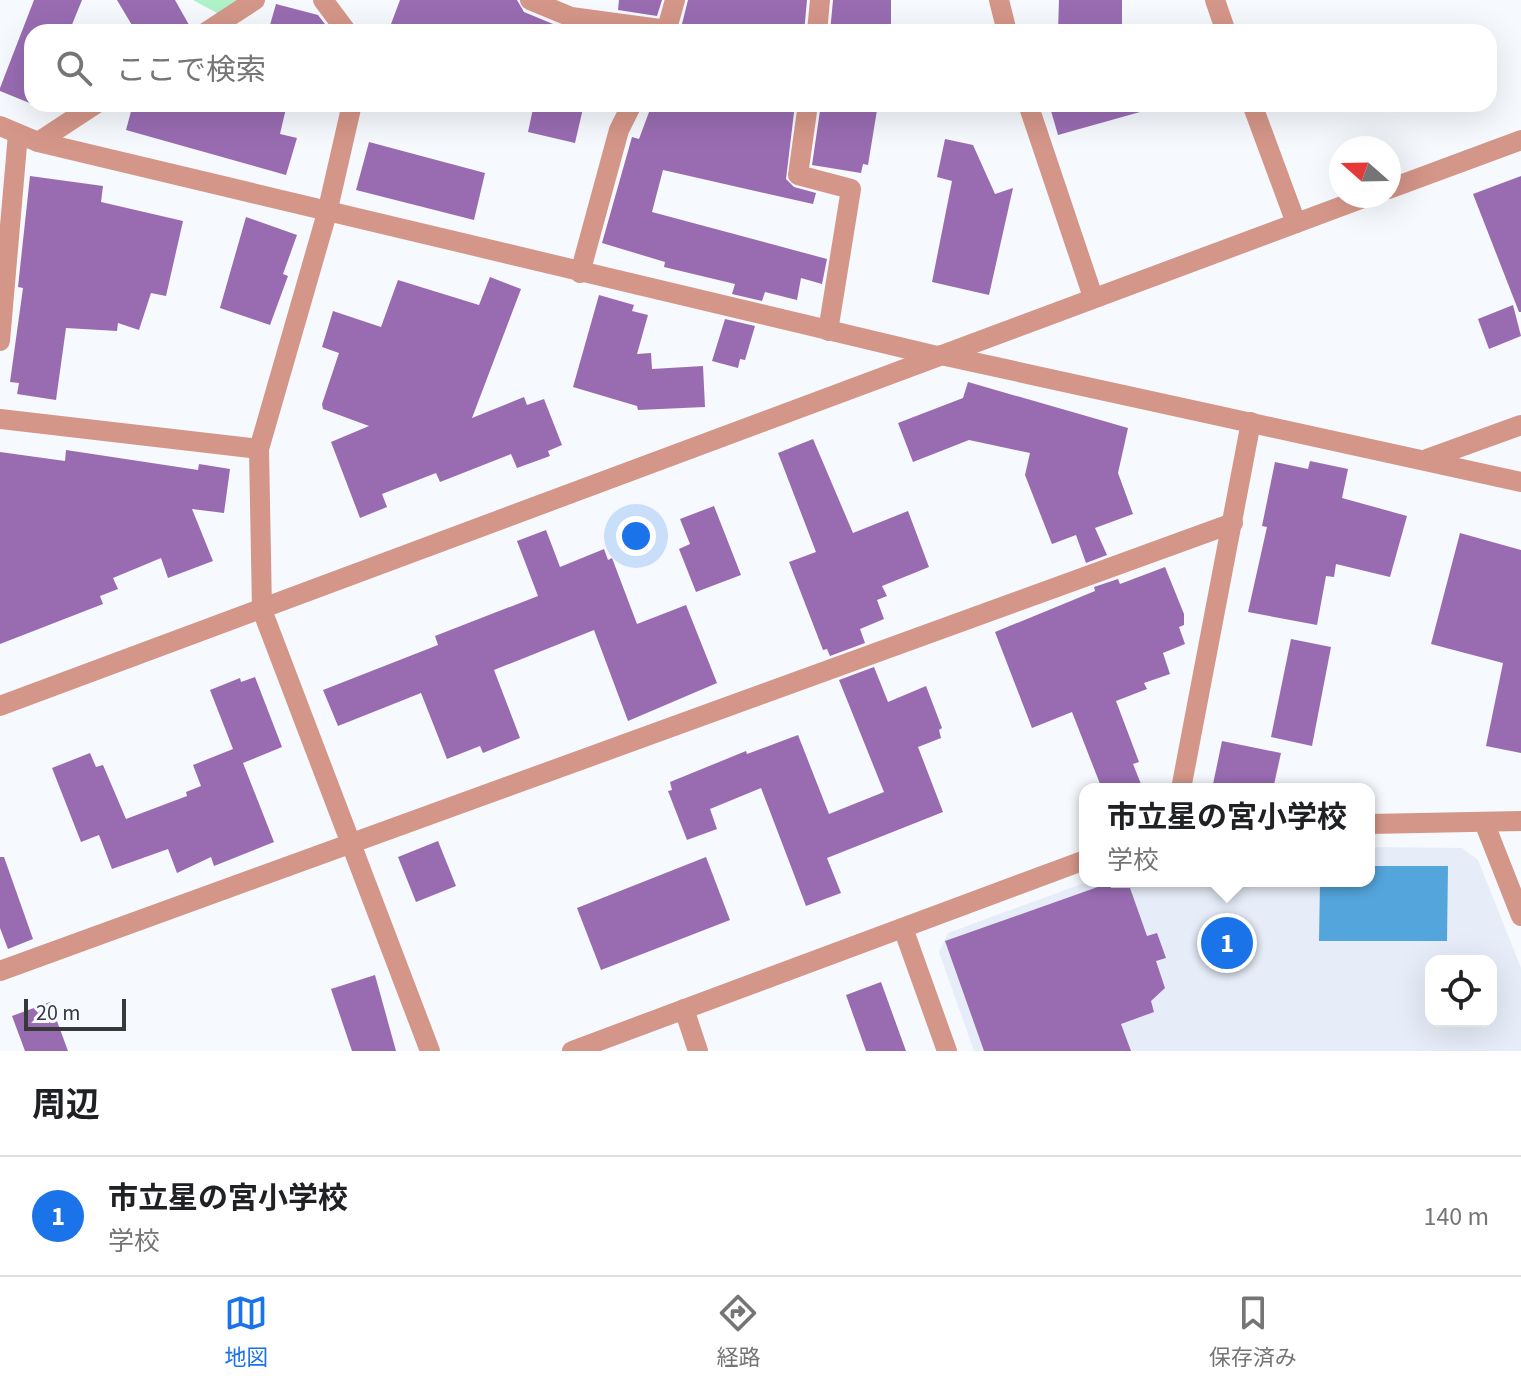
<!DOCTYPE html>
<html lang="ja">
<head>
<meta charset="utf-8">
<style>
	:root { --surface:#fff; --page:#f2f2f2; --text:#202124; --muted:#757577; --line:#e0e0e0; --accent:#1a73e8 }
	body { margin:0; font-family:"Source Sans 3","Noto Sans JP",sans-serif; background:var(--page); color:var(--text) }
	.controls { position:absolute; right:24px; bottom:24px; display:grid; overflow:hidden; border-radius:16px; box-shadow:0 8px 32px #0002 }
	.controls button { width:72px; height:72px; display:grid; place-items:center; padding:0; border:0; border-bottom:2px solid var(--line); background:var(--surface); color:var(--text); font:40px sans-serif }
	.compass { position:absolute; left:1329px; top:136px; width:72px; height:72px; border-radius:50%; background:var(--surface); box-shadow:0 8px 32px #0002; rotate:290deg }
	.scale { position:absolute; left:24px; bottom:20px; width:102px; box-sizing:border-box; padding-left:8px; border:4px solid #37383a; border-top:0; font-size:22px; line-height:28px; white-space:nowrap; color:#37383a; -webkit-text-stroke:6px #f6f9fd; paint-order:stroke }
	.you { position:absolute; left:636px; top:536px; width:28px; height:28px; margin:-20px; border:6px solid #fff; border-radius:50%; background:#1a73e8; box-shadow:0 0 0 12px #1a73e833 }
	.badge { display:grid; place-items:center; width:52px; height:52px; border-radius:50%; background:var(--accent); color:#fff; font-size:26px; font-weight:700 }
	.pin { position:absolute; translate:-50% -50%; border:4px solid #fff; box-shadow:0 2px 8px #0006 }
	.popup { position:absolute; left:1079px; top:783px; width:296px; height:104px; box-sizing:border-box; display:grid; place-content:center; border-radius:16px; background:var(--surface); filter:drop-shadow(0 2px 6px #0005); font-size:26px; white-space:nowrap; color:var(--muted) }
	.popup b { font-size:30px; color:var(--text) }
	.popup::after { content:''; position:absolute; left:50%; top:100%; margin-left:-16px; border:16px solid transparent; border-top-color:var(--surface) }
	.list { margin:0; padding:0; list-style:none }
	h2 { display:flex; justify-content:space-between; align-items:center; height:104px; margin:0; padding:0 32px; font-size:34px }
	h2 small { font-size:26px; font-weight:400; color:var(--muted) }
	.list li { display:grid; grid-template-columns:52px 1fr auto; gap:24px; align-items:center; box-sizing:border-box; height:120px; padding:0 32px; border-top:2px solid var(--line) }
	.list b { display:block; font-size:30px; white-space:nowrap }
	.list p { margin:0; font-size:26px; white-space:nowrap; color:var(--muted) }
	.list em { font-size:26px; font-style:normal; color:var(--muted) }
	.icon { flex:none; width:44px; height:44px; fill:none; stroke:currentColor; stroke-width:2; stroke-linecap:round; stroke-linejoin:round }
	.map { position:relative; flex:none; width:1521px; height:1051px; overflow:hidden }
	.search { position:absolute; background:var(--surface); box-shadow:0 8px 32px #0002; left:24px; right:24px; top:24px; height:88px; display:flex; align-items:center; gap:20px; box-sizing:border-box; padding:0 28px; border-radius:24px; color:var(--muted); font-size:30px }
	.sheet { height:224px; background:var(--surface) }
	nav { display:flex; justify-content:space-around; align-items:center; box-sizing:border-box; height:112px; border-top:2px solid var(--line); background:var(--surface); font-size:22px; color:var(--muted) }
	nav a { display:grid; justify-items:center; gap:4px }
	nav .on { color:var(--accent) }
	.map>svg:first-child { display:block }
</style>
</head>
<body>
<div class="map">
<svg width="1521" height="1051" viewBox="0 0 1521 1051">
	<rect width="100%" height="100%" fill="#f6f9fd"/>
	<path fill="#e6edf8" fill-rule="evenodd" d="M 1369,847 L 1462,848 L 1478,860 L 1521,968 L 1521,1051 L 974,1051 L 939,952 L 948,933 L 1090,881 L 1369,881 ZM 1431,961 L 1491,961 L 1491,1021 L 1431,1021 Z"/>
	<path fill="#aff1c9" d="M 193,0 L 241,0 L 219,14 Z"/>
	<path fill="#54a5dc" d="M 1369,866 L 1448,866 L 1447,941 L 1319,941 L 1320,881 L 1369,881 Z"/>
	<g fill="#996cb2">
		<path d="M 34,0 L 82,0 L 69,32 L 32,32 L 32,104 L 0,91 L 0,88 Z"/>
		<path d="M 117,0 L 175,0 L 193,32 L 136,32 Z"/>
		<path d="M 400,0 L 517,0 L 524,12 L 553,24 L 549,32 L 388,32 Z"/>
		<path d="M 619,0 L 662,0 L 657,16 L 618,10 Z"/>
		<path d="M 688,0 L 807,0 L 804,32 L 680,32 Z"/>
		<path d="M 833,0 L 891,0 L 891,32 L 830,32 Z"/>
		<path d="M 1059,0 L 1122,0 L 1122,32 L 1058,31 Z"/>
		<path d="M 276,4 L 318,15 L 331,32 L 268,32 Z"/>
		<path d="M 133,104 L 287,104 L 280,134 L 297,138 L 286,175 L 126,130 Z"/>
		<path d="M 534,104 L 584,104 L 575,143 L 528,132 Z"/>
		<path d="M 652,104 L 795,104 L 786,179 L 794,187 L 816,193 L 813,204 L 663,170 L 652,212 L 827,259 L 822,284 L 801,278 L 797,300 L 765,292 L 762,301 L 732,294 L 735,284 L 664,267 L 665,262 L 602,243 L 632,137 L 639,139 Z"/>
		<path d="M 821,104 L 878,104 L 868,165 L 863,164 L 861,173 L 812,165 Z"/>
		<path d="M 1049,104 L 1139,104 L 1140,112 L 1058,135 Z"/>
		<path d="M 945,139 L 973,145 L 995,194 L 1013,188 L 989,295 L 932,282 L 952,181 L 937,177 Z"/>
		<path d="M 369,142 L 485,173 L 474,220 L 356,190 Z"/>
		<path d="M 30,176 L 103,186 L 101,202 L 183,221 L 166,296 L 151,293 L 139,330 L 118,323 L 117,331 L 66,328 L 56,400 L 17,394 L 19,383 L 10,382 L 23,288 L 18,287 Z"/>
		<path d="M 1521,176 L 1521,312 L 1519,312 L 1473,194 Z"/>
		<path d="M 246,217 L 297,235 L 283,274 L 288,276 L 270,325 L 220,308 Z"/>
		<path d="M 490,277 L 521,289 L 472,418 L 524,397 L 527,405 L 544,399 L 562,445 L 548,451 L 550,456 L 517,468 L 511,454 L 440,482 L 436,473 L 382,494 L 387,507 L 360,518 L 331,442 L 369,426 L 323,409 L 322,404 L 339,353 L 322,347 L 333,311 L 381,327 L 398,280 L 479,305 Z"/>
		<path d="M 599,295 L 634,305 L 632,311 L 648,315 L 637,354 L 651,353 L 652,369 L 703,366 L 705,407 L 638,410 L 637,406 L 573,387 Z"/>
		<path d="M 1513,305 L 1521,336 L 1489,349 L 1478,319 Z"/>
		<path d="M 725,319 L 755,326 L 745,360 L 740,359 L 738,368 L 712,361 Z"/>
		<path d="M 968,382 L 1128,428 L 1118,473 L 1133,514 L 1095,528 L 1107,555 L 1086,563 L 1076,535 L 1052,544 L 1025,475 L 1030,453 L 969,440 L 913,462 L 898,423 L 963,398 Z"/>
		<path d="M 813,439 L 853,533 L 908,511 L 929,567 L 882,586 L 887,596 L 877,600 L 884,619 L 860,629 L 865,643 L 830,656 L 827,649 L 823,650 L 789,562 L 816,552 L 778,453 Z"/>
		<path d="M 66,450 L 198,470 L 199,464 L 230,469 L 224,513 L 192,509 L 213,561 L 168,578 L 161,558 L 113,578 L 118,589 L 100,596 L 103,604 L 0,644 L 0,452 L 65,461 Z"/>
		<path d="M 1310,461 L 1348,469 L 1342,498 L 1407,516 L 1390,577 L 1336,564 L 1334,577 L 1326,576 L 1317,625 L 1248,612 L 1267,527 L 1262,526 L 1275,462 L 1308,469 Z"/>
		<path d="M 714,506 L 741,575 L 696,592 L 679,549 L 690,544 L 680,519 Z"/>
		<path d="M 546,530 L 560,567 L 604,549 L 608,560 L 612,558 L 637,624 L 686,605 L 717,683 L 628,721 L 594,630 L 494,670 L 520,738 L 483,753 L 480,746 L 447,759 L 421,693 L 338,726 L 323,690 L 438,645 L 435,636 L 538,596 L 517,541 Z"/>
		<path d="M 1460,533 L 1521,550 L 1521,753 L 1486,746 L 1503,663 L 1431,644 Z"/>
		<path d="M 1165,567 L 1184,614 L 1184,625 L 1179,627 L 1185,644 L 1163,653 L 1170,674 L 1144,683 L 1147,689 L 1116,701 L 1139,762 L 1133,764 L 1143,789 L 1102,789 L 1072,712 L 1032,728 L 995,632 L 1095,591 L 1094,587 L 1118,579 L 1120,584 Z"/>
		<path d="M 1291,639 L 1331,647 L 1312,746 L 1271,737 Z"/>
		<path d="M 874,667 L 888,702 L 926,686 L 942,728 L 939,730 L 941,738 L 918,747 L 943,812 L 827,858 L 841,893 L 806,906 L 761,788 L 710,809 L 717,829 L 687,840 L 668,791 L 672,790 L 670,782 L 746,751 L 747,754 L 798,735 L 829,814 L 884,792 L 839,680 Z"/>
		<path d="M 255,677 L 282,747 L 243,763 L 274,842 L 214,866 L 211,857 L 177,873 L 168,849 L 112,869 L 99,835 L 81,842 L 52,768 L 90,753 L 96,767 L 103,765 L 126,819 L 187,796 L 186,792 L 201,786 L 193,765 L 233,749 L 210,690 L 240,678 L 241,682 Z"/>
		<path d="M 1222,741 L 1281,753 L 1273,789 L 1212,789 Z"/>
		<path d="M 438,841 L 456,886 L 416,902 L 398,857 Z"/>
		<path d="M 0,857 L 4,857 L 33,939 L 8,949 L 0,928 Z"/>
		<path d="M 706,857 L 730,920 L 601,970 L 577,908 Z"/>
		<path d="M 1109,883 L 1111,888 L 1130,888 L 1147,936 L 1157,933 L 1166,958 L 1156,961 L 1165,988 L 1151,1001 L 1154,1012 L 1121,1024 L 1131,1051 L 984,1051 L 945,941 Z"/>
		<path d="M 375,975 L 396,1051 L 352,1051 L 331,989 Z"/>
		<path d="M 881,982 L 906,1051 L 866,1051 L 846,995 Z"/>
		<path d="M 50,1002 L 68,1051 L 25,1051 L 12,1016 Z"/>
	</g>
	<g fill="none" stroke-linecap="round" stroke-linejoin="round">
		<g stroke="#d49688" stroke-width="20">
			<path d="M 323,0 L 347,32"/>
			<path d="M 530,0 L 571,17 L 667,30"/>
			<path d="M 999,0 L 1007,32"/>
			<path d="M 1215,0 L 1226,32"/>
			<path d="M 206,32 L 255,0"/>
			<path d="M 666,32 L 675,0"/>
			<path d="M 817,32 L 820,0"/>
			<path d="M 352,104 L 327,213 L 259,449 L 262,610 L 430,1051"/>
			<path d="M 808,104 L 798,175 L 851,189 L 828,331"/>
			<path d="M 1028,104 L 1093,297"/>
			<path d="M 1252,104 L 1296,223"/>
			<path d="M 0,126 L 38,142 L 937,356"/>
			<path d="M 38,142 L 96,104"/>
			<path d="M 1389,189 L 1521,140"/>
			<path d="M 580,273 L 619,130 L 632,104"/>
			<path d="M 0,341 L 18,134"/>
			<path d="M 941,355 L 1521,482"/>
			<path d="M 0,419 L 259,449"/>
			<path d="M 1427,459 L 1521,425"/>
			<path d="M 0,706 L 1369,196"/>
			<path d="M 1181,789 L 1251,422"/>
			<path d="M 1484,822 L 1521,916"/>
			<path d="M 1369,824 L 1521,821"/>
			<path d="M 903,928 L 947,1051"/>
			<path d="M 0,971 L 1233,523"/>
			<path d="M 684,1009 L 698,1051"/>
			<path d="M 572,1051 L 1085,860"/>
		</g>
	</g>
</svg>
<div class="controls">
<button><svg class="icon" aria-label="locate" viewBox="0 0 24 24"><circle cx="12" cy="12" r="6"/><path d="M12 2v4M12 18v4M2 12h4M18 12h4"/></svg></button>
</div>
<svg class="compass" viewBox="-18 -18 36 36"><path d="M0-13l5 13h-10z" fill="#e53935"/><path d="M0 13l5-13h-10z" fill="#757577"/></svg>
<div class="scale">20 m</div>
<div class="you"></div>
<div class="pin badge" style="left:1227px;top:943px">1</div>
<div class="popup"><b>市立星の宮小学校</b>学校</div>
<div class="search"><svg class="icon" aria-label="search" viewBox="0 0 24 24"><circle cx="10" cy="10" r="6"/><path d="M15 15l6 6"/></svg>ここで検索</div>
</div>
<section class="sheet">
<h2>周辺<small></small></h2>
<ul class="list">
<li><span class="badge">1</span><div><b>市立星の宮小学校</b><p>学校</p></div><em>140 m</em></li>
</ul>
</section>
<nav>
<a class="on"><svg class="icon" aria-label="map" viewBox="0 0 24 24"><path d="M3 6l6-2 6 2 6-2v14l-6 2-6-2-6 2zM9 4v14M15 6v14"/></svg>地図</a>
<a><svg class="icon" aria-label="directions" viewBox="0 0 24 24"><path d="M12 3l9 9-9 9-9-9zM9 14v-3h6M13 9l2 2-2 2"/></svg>経路</a>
<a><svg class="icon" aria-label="saved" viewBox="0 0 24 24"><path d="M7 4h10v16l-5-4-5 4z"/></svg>保存済み</a>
</nav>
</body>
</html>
